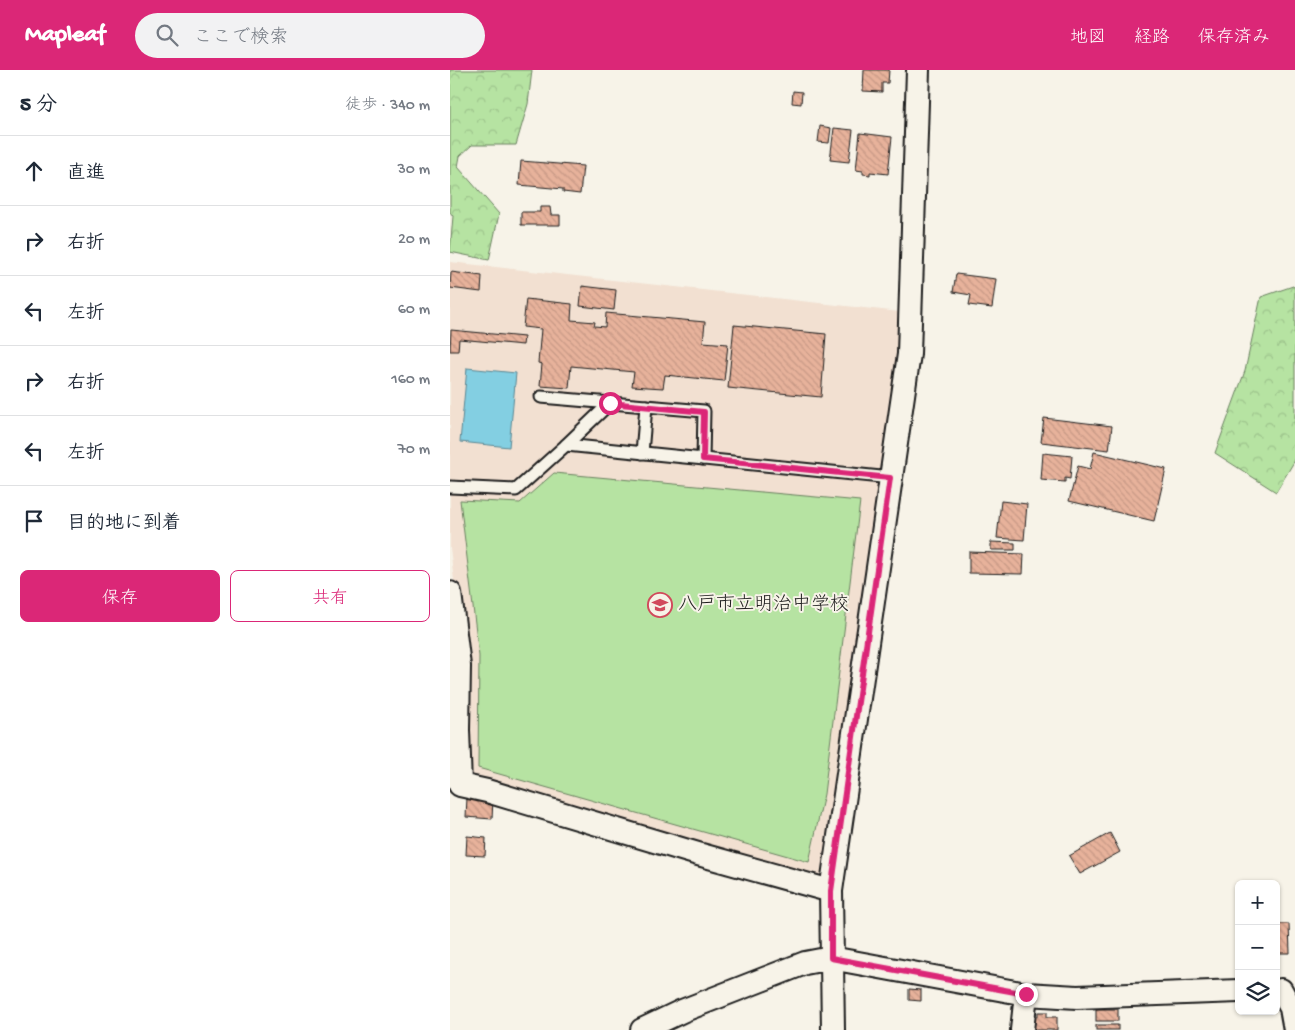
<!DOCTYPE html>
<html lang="ja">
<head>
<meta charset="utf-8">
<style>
	:root { --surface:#fff; --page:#f2f2f3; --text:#1f2937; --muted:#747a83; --line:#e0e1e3; --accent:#db2777 }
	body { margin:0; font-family:"Gochi Hand","Klee One",sans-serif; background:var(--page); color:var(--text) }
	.controls { position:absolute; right:15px; bottom:15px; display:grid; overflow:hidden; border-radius:8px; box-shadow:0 1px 4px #0004 }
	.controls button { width:45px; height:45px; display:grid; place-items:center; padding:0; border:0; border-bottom:1px solid var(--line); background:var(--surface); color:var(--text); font:25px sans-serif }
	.stop { position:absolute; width:15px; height:15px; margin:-11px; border:4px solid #db2777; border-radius:50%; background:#fff }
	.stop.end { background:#db2777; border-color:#fff; box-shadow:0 1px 5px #0008 }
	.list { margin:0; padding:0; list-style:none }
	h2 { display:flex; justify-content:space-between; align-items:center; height:65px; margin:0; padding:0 20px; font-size:21px }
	h2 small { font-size:16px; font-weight:400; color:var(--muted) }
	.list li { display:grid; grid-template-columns:32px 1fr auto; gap:15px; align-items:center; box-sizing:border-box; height:70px; padding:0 20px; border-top:1px solid var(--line) }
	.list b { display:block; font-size:19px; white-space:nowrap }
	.list em { font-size:16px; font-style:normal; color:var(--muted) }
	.actions { display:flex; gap:10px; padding:15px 20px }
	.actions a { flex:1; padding:11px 0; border:1px solid var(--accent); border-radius:8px; text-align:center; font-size:18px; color:var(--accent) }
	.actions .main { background:var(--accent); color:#fff }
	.icon { flex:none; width:28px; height:28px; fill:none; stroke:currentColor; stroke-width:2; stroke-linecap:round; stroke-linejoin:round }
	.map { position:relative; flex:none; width:845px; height:960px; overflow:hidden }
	header { display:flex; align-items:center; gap:30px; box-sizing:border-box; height:70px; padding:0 25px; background:var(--accent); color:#fff }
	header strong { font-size:24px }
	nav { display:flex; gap:28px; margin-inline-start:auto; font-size:18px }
	.search { width:350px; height:45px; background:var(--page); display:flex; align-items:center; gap:12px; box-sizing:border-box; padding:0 18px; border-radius:28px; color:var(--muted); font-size:19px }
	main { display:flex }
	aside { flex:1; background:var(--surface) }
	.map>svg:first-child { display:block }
</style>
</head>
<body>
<header>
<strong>Mapleaf</strong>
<div class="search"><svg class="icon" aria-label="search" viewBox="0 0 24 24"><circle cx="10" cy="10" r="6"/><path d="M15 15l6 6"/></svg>ここで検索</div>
<nav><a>地図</a><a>経路</a><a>保存済み</a></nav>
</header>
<main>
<aside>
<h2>5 分<small>徒歩 · 340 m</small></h2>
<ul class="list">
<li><svg class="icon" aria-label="ahead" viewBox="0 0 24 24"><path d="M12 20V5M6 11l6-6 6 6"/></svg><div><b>直進</b></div><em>30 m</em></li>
<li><svg class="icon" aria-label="right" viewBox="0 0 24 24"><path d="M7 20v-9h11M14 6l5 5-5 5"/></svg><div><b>右折</b></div><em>20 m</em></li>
<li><svg class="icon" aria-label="left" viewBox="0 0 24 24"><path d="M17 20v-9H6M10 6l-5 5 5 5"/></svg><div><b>左折</b></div><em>60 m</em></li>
<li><svg class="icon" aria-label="right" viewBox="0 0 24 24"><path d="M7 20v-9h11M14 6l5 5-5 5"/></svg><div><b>右折</b></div><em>160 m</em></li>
<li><svg class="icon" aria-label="left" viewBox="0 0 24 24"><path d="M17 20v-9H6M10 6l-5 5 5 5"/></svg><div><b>左折</b></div><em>70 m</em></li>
<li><svg class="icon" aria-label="arrive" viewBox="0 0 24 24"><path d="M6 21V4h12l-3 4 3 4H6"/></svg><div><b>目的地に到着</b></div></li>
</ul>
<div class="actions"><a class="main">保存</a><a>共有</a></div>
</aside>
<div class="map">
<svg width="845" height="960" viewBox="0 0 845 960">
	<defs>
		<pattern id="forest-crowns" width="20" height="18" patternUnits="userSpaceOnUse" patternTransform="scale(1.25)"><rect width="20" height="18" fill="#b6e3a2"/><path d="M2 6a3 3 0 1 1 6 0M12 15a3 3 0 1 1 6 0" fill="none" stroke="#9cc28b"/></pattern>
		<pattern id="building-back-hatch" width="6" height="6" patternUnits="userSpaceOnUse" patternTransform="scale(1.25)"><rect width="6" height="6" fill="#e7b29b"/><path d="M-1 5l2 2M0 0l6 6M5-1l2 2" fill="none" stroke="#c69885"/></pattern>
	</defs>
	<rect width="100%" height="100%" fill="#f7f3e8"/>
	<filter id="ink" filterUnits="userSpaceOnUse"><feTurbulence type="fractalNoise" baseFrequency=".02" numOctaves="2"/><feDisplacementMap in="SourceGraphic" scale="10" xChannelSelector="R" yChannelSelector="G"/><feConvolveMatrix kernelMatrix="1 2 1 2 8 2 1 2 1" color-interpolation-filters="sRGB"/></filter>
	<g filter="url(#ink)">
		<path fill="#f2e0d1" d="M 0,192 L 450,242 L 448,291 L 373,810 L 12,706 L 14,592 L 0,478 Z"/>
		<path fill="#b6e3a2" stroke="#69805f" d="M 104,403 L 410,431 L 374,724 L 359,792 L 28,698 L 29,586 L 10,430 L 70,433 Z"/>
		<g fill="url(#forest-crowns)" stroke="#69805f">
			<path d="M 0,0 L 82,0 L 78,34 L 66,75 L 22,75 L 10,86 L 8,97 L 49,144 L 39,190 L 0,182 L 3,146 L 0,142 Z"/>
			<path d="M 843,216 L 845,218 L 845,390 L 826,422 L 765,383 L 795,301 L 811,227 Z"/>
		</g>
		<path fill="#83cfe2" stroke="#5a8793" d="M 17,298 L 66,303 L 59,377 L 10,372 Z"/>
		<g fill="url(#building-back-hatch)" stroke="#1c1c1c">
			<path d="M 414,0 L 439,0 L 438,13 L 432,13 L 432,22 L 413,21 Z"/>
			<path d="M 343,21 L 352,22 L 351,34 L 342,33 Z"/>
			<path d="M 370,56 L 381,58 L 379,73 L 368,72 Z"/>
			<path d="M 384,58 L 403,60 L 399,92 L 380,90 Z"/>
			<path d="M 410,63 L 442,67 L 438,104 L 420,102 L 420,105 L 413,104 L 413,101 L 406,100 Z"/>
			<path d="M 71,91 L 133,96 L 130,124 L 113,122 L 113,119 L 69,115 Z"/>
			<path d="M 90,137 L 100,137 L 101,145 L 110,145 L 110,155 L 71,155 L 71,142 L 90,142 Z"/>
			<path d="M 1,202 L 32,206 L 31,222 L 0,218 Z"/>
			<path d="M 506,204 L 546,209 L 542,238 L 519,235 L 521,225 L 503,222 Z"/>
			<path d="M 132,216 L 166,220 L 164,240 L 130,236 Z"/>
			<path d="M 76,229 L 122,234 L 121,250 L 145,252 L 144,256 L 155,257 L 156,243 L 255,252 L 253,272 L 278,274 L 274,311 L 215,305 L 213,318 L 182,316 L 184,302 L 121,296 L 119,318 L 90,316 L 92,294 L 88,293 L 91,259 L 73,257 Z"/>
			<path d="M 284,255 L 376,264 L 371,327 L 278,318 Z"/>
			<path d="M 1,260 L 74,267 L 73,275 L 9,269 L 8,281 L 0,281 Z"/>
			<path d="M 594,348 L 662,356 L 659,380 L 591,372 Z"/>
			<path d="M 644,382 L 716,399 L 704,451 L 619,431 L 628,396 L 640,399 Z"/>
			<path d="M 593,383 L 622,386 L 620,409 L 615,408 L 615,412 L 591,410 Z"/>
			<path d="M 551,431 L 577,434 L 574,470 L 547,468 Z"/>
			<path d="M 541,472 L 565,473 L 565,480 L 541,480 Z"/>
			<path d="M 519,482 L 574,484 L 573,504 L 519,503 Z"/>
			<path d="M 17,728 L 43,729 L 42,749 L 16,747 Z"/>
			<path d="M 660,763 L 670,782 L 630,804 L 619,786 Z"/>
			<path d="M 17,766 L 36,768 L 35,786 L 16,785 Z"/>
			<path d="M 826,854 L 839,854 L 840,883 L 826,883 Z"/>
			<path d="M 459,919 L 471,920 L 471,931 L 459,930 Z"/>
			<rect x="646" y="939" width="22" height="12"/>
			<path d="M 588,942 L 597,942 L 597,947 L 607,947 L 607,960 L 577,960 L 578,946 L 588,946 Z"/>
			<rect x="646" y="955" width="22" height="5"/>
		</g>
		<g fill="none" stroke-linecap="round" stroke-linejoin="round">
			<defs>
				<g id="service">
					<path d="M 91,327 L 254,341 L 253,389"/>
					<path d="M 116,375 L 160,333"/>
					<path d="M 192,383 L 196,336"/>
					<path d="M 0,417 L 66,420 L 116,375 L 441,408"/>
				</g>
				<g id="minor">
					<path d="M 0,523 L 9,596 L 8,660 L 10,715 L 37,721 L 248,784 L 381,821"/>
					<path d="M 831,920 L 841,938 L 845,960"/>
					<path d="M 192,960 L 232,941 L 355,893 L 381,888 L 576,924 L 627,927 L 789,921"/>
					<path d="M 383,960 L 381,821 L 459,284 L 468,0"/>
					<path d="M 572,960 L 576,924"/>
				</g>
			</defs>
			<use href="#service" stroke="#1c1c1c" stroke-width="15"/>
			<use href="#minor" stroke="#1c1c1c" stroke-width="26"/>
			<use href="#service" stroke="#f7f3e8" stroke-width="11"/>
			<use href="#minor" stroke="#f7f3e8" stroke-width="22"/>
		</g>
	</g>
	<g fill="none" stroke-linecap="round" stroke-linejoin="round" filter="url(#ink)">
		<path stroke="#db2777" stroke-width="6" d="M 160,333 L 254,342 L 253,389 L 440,408 L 381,821 L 381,888 L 576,924"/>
	</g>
	<defs>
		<symbol id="school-ring" viewBox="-11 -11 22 22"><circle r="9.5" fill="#f7f3e8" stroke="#d1495b" stroke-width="1.5"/><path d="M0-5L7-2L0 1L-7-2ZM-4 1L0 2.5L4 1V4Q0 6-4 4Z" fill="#d1495b"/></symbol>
	</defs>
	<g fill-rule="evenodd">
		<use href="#school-ring" x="196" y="521" width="28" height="28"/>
	</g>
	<g text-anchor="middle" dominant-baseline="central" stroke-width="4" stroke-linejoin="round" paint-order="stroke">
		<g font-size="19" fill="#1c1c1c" stroke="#f7f3e8" text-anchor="start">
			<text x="228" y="535">八戸市立明治中学校</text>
		</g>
	</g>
</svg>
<div class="controls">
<button>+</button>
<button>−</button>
<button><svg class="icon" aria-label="layers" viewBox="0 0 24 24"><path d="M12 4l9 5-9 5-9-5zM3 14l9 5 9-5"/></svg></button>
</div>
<div class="stop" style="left:160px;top:333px"></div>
<div class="stop end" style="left:576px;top:924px"></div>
</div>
</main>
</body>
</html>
